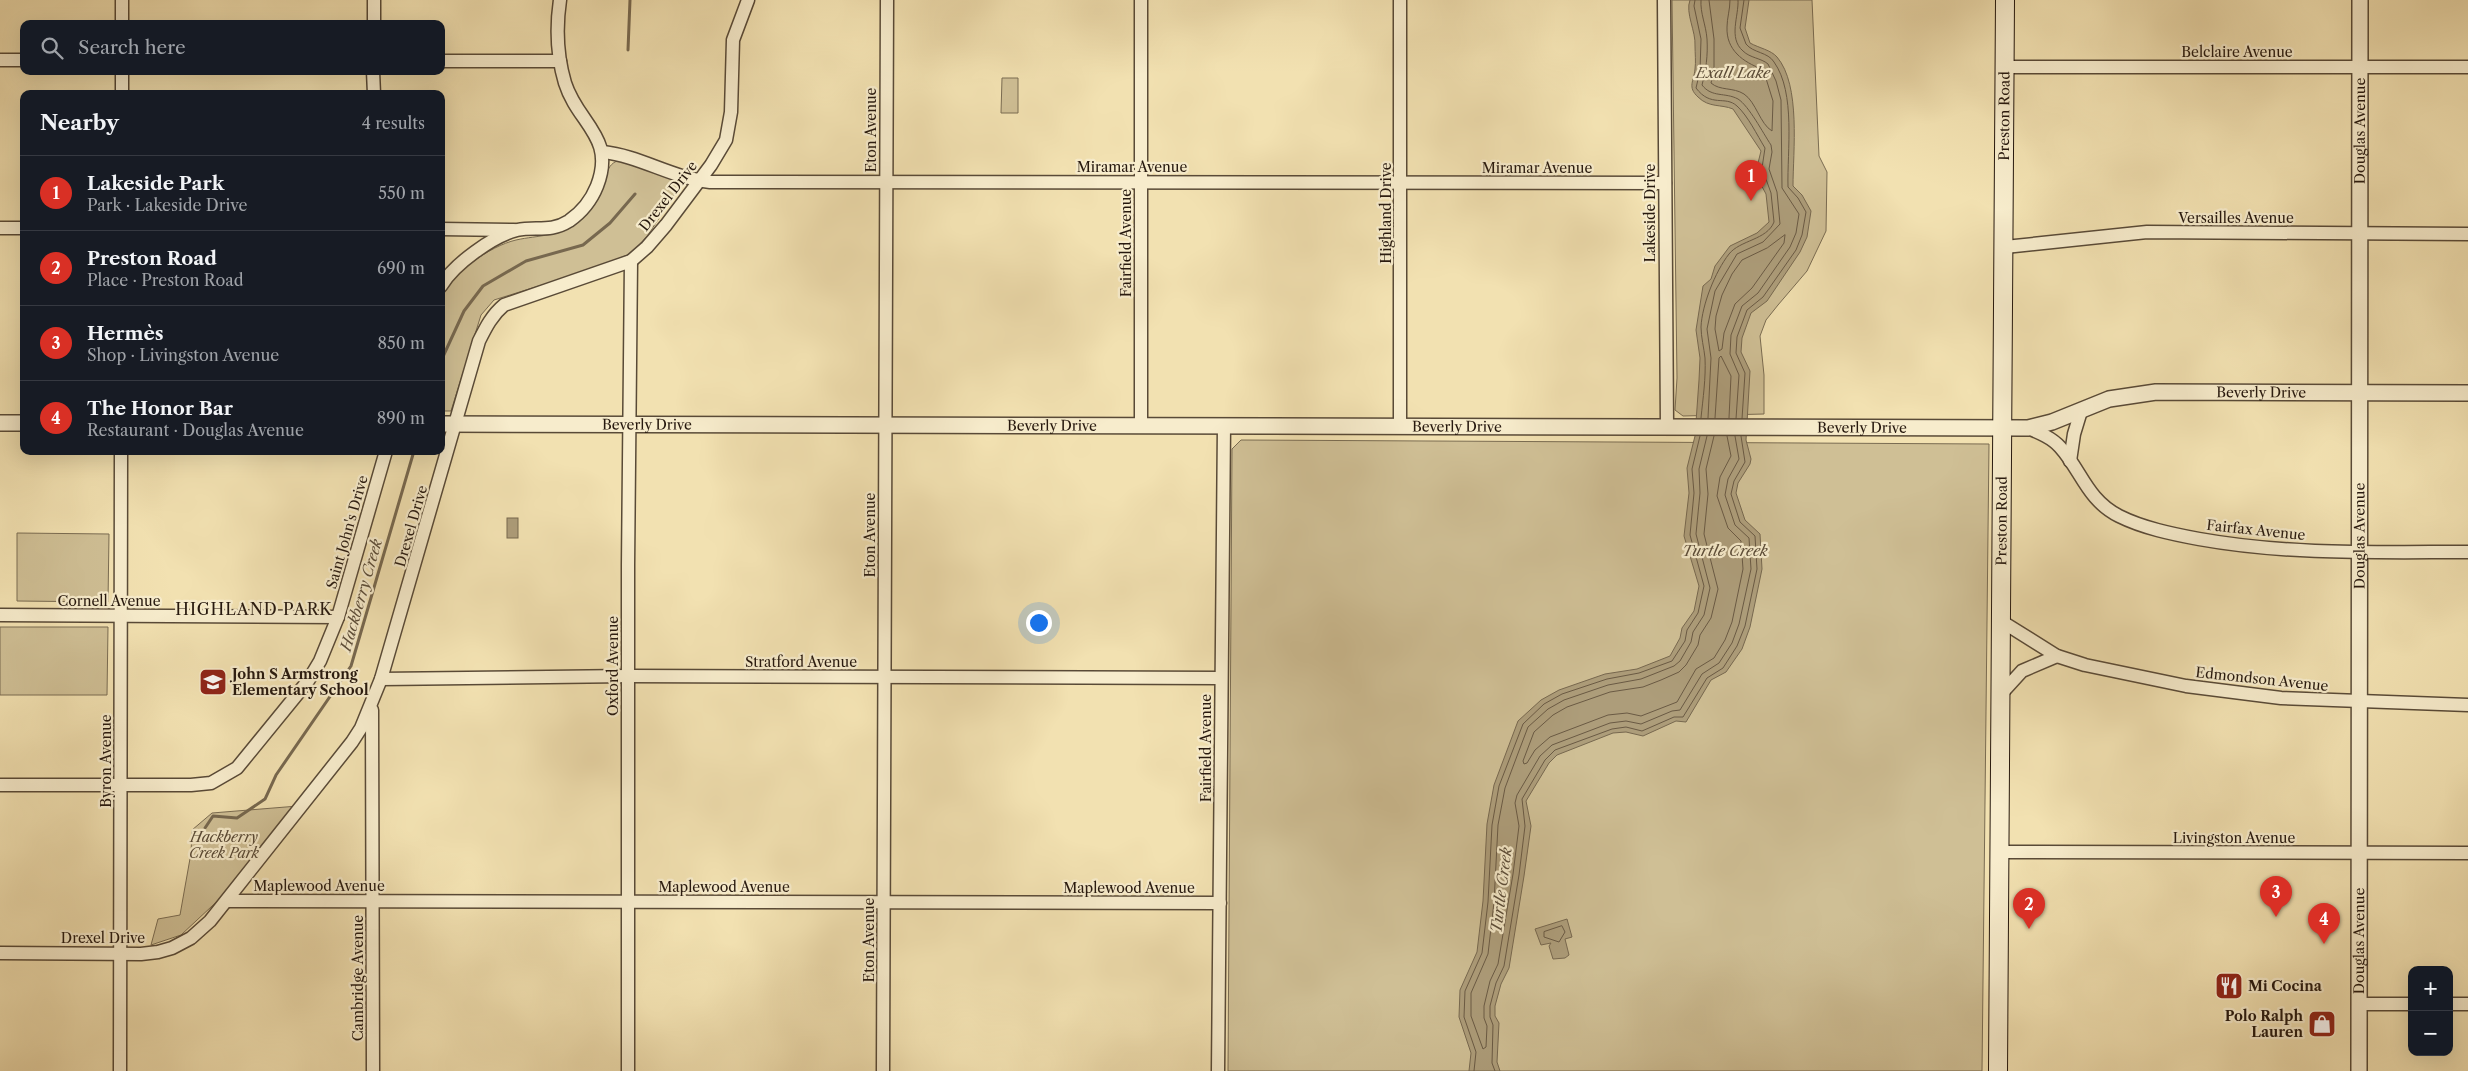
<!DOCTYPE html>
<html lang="en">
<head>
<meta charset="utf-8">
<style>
	:root { --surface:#171b24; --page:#20242c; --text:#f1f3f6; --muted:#9ea1a6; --line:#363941; --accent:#d93025 }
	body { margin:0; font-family:"Libre Caslon Text",serif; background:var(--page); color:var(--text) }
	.controls { position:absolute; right:15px; bottom:15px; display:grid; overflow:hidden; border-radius:10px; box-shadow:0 5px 20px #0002 }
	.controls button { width:45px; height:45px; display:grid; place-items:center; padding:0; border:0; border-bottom:1px solid var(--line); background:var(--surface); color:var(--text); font:25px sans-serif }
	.you { position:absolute; left:1038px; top:622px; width:18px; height:18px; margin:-12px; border:4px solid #fff; border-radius:50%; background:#1a73e8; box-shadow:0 0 0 8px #1a73e833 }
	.badge { display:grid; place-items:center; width:32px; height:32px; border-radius:50%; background:var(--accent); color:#fff; font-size:16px; font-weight:700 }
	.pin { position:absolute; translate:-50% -41px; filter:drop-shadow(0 1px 2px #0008) }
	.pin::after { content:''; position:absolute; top:26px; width:18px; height:15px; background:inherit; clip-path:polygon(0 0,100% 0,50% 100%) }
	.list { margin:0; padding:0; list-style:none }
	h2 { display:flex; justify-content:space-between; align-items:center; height:65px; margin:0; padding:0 20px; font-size:21px }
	h2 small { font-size:16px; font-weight:400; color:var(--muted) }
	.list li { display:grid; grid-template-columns:32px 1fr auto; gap:15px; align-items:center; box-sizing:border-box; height:75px; padding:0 20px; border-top:1px solid var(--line) }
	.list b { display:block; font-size:19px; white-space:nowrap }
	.list p { margin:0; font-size:16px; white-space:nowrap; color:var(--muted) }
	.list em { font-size:16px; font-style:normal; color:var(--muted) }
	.icon { flex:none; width:28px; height:28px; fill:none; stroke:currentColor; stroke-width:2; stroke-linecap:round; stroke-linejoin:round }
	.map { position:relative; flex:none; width:2468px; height:1071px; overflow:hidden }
	.search { position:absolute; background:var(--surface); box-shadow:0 5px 20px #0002; left:20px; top:20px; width:425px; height:55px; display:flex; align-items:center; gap:12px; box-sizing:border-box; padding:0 18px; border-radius:10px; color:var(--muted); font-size:19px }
	.panel { position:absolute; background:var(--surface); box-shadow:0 5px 20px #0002; left:20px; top:90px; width:425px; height:365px; border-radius:10px }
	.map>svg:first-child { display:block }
</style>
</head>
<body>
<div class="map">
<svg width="2468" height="1071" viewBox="0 0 2468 1071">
	<rect width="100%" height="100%" fill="#f2e1b1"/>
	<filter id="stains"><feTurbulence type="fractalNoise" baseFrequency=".004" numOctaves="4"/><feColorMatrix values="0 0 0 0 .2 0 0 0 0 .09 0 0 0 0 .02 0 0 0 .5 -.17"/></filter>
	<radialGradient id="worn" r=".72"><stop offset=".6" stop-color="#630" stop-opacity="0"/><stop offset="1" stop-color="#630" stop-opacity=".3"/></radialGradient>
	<g fill="#cfbf95" stroke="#7a6c52">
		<path d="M 1672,0 L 1812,0 L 1819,156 L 1827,172 L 1826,231 L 1807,271 L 1778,305 L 1766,320 L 1760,336 L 1764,375 L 1764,414 L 1683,416 L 1675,410 L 1677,378 Z"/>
		<path d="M 1002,78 L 1018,78 L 1018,113 L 1001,113 Z"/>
		<path d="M 621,160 L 648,168 L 674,180 L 678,189 L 648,235 L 632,253 L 593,269 L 494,300 L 481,315 L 451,411 L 441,411 C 441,385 441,358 441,331 C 441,322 439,309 441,301 C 449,274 490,246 516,240 C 538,235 562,237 580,220 C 589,213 596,203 601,193 C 607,180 604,163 621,160 Z"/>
		<path d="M 1241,440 L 1989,444 L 1982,1071 L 1228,1071 L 1232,449 Z"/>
		<path d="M 17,533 L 109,534 L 108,602 L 17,601 Z"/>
		<path d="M 0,627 L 108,627 L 107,695 L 0,695 Z"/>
		<path d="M 298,806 L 227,892 L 181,935 L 151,945 L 158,919 L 180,915 L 191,853 L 192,830 L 212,813 Z"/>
	</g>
	<g fill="#ad9d7a" stroke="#77684f">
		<path d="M 1690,0 L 1749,0 L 1745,28 L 1750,43 C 1759,48 1771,50 1777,57 C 1801,85 1793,152 1793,186 L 1802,195 L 1811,211 L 1807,237 L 1800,252 L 1767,301 L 1751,313 L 1742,338 L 1741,352 L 1750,371 L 1746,440 L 1751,459 L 1750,464 L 1738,483 L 1736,493 L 1745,520 L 1760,534 L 1762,569 L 1750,627 L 1742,649 L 1726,672 L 1711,680 L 1686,722 L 1676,721 L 1643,736 L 1626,732 L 1613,733 L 1557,755 L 1549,763 L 1526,801 L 1531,826 L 1524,876 L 1509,968 L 1501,984 L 1495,1006 L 1495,1016 L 1499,1023 L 1497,1062 L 1500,1071 L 1469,1071 L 1471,1053 L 1459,1017 L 1460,990 L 1477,952 L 1483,901 L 1487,824 L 1494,785 L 1518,721 L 1541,700 L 1559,690 L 1605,674 L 1637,669 L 1670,656 L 1680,638 L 1682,628 L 1694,611 L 1699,586 L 1684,536 L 1689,493 L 1687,468 L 1695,436 L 1699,380 L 1700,358 L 1696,330 L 1703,286 L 1711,279 L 1715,266 L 1730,246 L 1757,233 L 1769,222 L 1766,194 L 1759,181 L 1757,167 L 1761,151 L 1733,109 C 1721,104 1709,108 1698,97 C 1687,87 1694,81 1695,69 C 1696,62 1695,53 1695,46 C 1696,31 1685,13 1690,0 Z"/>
		<rect x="507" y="518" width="11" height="20"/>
		<path d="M 1567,919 L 1572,937 L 1565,939 L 1569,955 L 1565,958 L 1553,959 L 1549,946 L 1551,943 L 1541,945 L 1535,929 Z"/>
	</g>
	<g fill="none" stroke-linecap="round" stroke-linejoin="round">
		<g stroke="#6a5a44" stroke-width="1">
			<path d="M 1695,0 L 1694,6 L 1701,39 L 1700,71 L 1696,88 C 1711,108 1725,95 1737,106 C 1748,116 1757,135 1765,148 L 1762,168 L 1771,193 L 1774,222 C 1767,240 1740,240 1729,254 C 1715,272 1702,305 1701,327 C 1701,337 1704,348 1705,358 C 1706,378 1703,398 1701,418"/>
			<path d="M 1701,0 C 1700,13 1706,25 1707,39 C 1708,55 1706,70 1702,85 C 1712,98 1725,92 1738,99 C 1749,106 1763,133 1771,145 L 1772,152 L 1769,169 L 1777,192 L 1780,224 L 1763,242 L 1737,254 L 1715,291 L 1707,329 L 1711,358 L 1708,418"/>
			<path d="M 1709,0 L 1714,39 L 1714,71 L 1711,83 C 1720,91 1733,87 1744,94 C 1756,102 1760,124 1772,131 L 1773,101 L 1764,72 L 1762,69 C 1743,62 1726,50 1727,27 C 1727,18 1730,10 1730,0"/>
			<path d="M 1785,235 L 1784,243 L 1752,288 L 1735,304 L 1724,333 L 1722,349 L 1719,351 L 1715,329 L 1716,316 L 1722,295 L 1732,274 L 1742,260 L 1767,248 Z"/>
			<path d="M 1715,418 L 1719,358 L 1721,356 L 1731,376 L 1729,418"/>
			<path d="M 1736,419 L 1739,375 L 1730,354 L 1731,335 L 1742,306 L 1758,293 L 1790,247 L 1796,233 L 1799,214 L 1782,188 L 1781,100 L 1776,81 L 1768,64 C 1761,58 1750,58 1743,51 C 1728,38 1739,16 1738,0"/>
			<path d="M 1742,419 L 1745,373 L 1736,353 L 1737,337 L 1747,310 L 1763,297 L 1796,250 L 1802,235 L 1806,212 L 1798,198 L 1788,187 C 1787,151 1796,93 1774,62 C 1768,52 1753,53 1746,44 L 1740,28 L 1744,0"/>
			<path d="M 1707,436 L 1699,469 L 1700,493 L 1696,534 L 1710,588 L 1704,615 L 1693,632 L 1691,642 L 1680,661 L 1674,666 L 1641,679 L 1608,685 L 1564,700 L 1548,709 L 1528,727 L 1517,756 L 1505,788 L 1498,825 L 1494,902 L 1488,954 L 1471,993 L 1471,1016 L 1483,1049 L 1486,1047 L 1487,1026 L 1484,1018 L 1484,1006 L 1490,981 L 1498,964 L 1513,874 L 1519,826 L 1515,803 L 1517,795 L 1540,756 L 1552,745 L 1610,723 L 1626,721 L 1641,724 L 1672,711 L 1680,710 L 1702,674 L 1719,663 L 1732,643 L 1739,624 L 1751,569 L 1749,538 L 1735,525 L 1725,495 L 1728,479 L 1739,459 L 1735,436"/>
			<path d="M 1714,436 L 1706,469 L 1708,494 L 1704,534 L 1718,589 L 1711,618 L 1700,635 L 1698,645 L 1686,665 L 1679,672 L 1661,680 L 1643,687 L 1610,692 L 1567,707 L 1553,715 L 1534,732 L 1523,761 L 1524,764 L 1527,763 L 1535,750 L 1550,737 L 1608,715 L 1627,713 L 1641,716 L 1677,702 L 1696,669 L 1714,658 L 1725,640 L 1732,622 L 1743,569 L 1741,541 L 1728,528 L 1717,496 L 1720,477 L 1731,456 L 1727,436"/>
			<path d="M 1562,926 L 1565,932 L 1559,942 L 1544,937 L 1544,932 Z"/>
			<path d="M 1474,1071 L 1476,1052 L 1464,1017 L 1465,991 L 1482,953 L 1488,902 L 1492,825 L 1499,786 L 1523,724 L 1544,704 L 1562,694 L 1607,679 L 1639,673 L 1672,661 L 1685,641 L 1687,630 L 1698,613 L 1704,586 L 1690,535 L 1694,493 L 1692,469 L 1700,436"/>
			<path d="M 1495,1071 L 1492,1063 L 1493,1025 L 1490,1017 L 1490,1006 L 1496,983 L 1504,966 L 1519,875 L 1525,826 L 1522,799 L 1545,760 L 1555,750 L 1612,729 L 1626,727 L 1642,731 L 1674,717 L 1683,717 L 1707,678 L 1723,668 L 1737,646 L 1745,626 L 1757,569 L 1755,536 L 1740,522 L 1731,494 L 1734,481 L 1745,462 L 1741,436"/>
		</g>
		<g stroke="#77684f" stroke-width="3">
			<path d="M 628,50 L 630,0"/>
			<path d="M 441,361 L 464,311 L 483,286 L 526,261 L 583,245 L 610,223 L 635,194"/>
			<path d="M 205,828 L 213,816 L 237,818 L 265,799 L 276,775 L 351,666 L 414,451"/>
		</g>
		<defs>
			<g id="minor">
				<path d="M 122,0 L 122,24"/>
				<path d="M 1664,0 L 1667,426"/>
				<path d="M 374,24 L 374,0"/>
				<path d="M 0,60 L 24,60"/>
				<path d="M 441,61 L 560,61"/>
				<path d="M 2005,67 L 2468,67"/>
				<path d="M 122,71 L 122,94"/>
				<path d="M 373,71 L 374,94"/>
				<path d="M 603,152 C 640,156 672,178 710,182 L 1665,183"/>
				<path d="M 0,228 L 24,228"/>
				<path d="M 441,229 L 514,230"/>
				<path d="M 2005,247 L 2147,232 L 2468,234"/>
				<path d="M 441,286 C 454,264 493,236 517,230 C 536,226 550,233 569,221 C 582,212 591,201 597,186 C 616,137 578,124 565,83 C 557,56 556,27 560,0"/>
				<path d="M 1141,426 L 1141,0"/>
				<path d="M 1400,426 L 1400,0"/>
				<path d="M 2028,428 C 2040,433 2052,438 2060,447 C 2081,470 2087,500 2119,516 C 2143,528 2172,534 2199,539 C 2288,555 2378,552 2468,552"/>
				<path d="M 2070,461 L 2074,434 L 2081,411"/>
				<path d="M 0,615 L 338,617"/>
				<path d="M 2001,621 L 2057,656 L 2085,665 L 2186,686 L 2281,698 L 2468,705"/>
				<path d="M 381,679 L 628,676 L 1221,678"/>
				<path d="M 2001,694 L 2022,671 L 2057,656"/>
				<path d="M 372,710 L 373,1071"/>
				<path d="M 0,785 L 191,785 L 211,783 L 237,768 L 308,681 L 320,661 L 338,617 L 386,451"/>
				<path d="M 2001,852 L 2468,853"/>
				<path d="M 227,901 L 1220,903"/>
				<path d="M 0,953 L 141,954 L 158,952 L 172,948 L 191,938 L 210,921 L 352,742 L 361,728 L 381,679 L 479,341 C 486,327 492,315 504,305 L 631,261 L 647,247 L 666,225 L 711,165 L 726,140 L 731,112 L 733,40 L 748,0"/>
				<path d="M 2360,1004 L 2412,1004"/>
				<path d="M 2449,1004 L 2468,1004"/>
				<path d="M 120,1071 L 121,451"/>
				<path d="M 628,1071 L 628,565 L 631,261"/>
				<path d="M 883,1071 L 887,0"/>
				<path d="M 1218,1071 L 1224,425"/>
			</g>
			<g id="tertiary">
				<path d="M 0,423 L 24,423"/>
				<path id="s1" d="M 441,424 L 2028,428 L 2052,422 L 2109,399 L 2156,392 L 2468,393"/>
				<path id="s2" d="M 2359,1071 L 2360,0"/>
			</g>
			<g id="secondary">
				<path id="s3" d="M 1998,1071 L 2005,0"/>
			</g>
		</defs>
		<use href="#minor" stroke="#594a37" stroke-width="15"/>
		<use href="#tertiary" stroke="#594a37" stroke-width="18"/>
		<use href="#secondary" stroke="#26180e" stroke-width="20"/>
		<use href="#minor" stroke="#f7eccc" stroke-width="12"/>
		<use href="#tertiary" stroke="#f7eccc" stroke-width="15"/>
		<use href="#secondary" stroke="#f7eccc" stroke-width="18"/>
	</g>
	<defs>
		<symbol id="school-square" viewBox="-11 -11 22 22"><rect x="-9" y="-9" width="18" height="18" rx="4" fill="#8f2418" stroke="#f7eccc"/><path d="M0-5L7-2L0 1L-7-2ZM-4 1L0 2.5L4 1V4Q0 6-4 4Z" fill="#fff"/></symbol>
		<symbol id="restaurant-square" viewBox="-11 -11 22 22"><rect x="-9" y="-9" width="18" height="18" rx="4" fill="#8f2418" stroke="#f7eccc"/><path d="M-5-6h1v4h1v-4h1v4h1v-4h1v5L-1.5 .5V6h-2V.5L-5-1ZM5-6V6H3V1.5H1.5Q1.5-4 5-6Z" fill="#fff"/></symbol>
		<symbol id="shop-square" viewBox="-11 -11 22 22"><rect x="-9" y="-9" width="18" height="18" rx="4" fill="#8f2418" stroke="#f7eccc"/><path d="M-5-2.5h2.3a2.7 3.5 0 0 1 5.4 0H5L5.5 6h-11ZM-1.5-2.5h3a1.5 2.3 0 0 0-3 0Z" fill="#fff"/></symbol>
	</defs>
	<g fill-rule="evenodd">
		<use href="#school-square" x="197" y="666" width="32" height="32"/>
		<use href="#restaurant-square" x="2213" y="970" width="32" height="32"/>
		<use href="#shop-square" x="2306" y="1008" width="32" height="32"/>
	</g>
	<g text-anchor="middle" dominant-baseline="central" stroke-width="4.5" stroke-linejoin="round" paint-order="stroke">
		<g font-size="14" fill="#26180e" stroke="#f7eccc">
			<text x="2237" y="52">Belclaire Avenue</text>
			<text stroke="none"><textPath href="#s3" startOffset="955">Preston Road</textPath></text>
			<text transform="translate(871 130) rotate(-90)">Eton Avenue</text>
			<text stroke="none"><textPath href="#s2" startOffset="940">Douglas Avenue</textPath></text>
			<text x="1132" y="167">Miramar Avenue</text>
			<text x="1537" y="168">Miramar Avenue</text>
			<text transform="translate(668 196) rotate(-52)">Drexel Drive</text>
			<text transform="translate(1386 213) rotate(-90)">Highland Drive</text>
			<text transform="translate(1650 213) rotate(-90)">Lakeside Drive</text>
			<text x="2236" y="218">Versailles Avenue</text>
			<text transform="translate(1126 243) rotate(-90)">Fairfield Avenue</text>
			<text stroke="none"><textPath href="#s1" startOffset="1826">Beverly Drive</textPath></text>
			<text stroke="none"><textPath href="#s1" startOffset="206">Beverly Drive</textPath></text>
			<text stroke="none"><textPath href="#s1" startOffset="611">Beverly Drive</textPath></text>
			<text stroke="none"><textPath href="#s1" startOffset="1016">Beverly Drive</textPath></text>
			<text stroke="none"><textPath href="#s1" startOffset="1421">Beverly Drive</textPath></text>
			<text stroke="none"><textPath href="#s3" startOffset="550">Preston Road</textPath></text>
			<text transform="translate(411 526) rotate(-74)">Drexel Drive</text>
			<text transform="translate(2256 530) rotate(6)">Fairfax Avenue</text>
			<text transform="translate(347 532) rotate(-74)">Saint John's Drive</text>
			<text transform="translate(870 535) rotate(-90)">Eton Avenue</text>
			<text stroke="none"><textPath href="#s2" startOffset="535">Douglas Avenue</textPath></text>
			<text x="109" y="601">Cornell Avenue</text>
			<text x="801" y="662">Stratford Avenue</text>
			<text transform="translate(613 666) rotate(-90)">Oxford Avenue</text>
			<text transform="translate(2262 679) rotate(6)">Edmondson Avenue</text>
			<text transform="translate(1206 748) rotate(-90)">Fairfield Avenue</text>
			<text transform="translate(106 761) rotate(-90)">Byron Avenue</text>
			<text x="2234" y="838">Livingston Avenue</text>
			<text x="319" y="886">Maplewood Avenue</text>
			<text x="724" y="887">Maplewood Avenue</text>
			<text x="1129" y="888">Maplewood Avenue</text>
			<text x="103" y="938">Drexel Drive</text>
			<text transform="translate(869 940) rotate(-90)">Eton Avenue</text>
			<text stroke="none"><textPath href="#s2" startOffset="130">Douglas Avenue</textPath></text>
			<text transform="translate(358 978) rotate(-90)">Cambridge Avenue</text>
		</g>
		<g font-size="14" font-weight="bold" fill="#26180e" stroke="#f7eccc" text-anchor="start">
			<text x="232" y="674">John S Armstrong<tspan x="232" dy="16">Elementary School</tspan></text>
			<text x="2248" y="986">Mi Cocina</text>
			<text x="2303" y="1016" text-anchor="end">Polo Ralph<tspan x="2303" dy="16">Lauren</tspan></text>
		</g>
		<g font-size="14" font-style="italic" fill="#594a36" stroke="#f7eccc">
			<text x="224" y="837">Hackberry<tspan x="224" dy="16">Creek Park</tspan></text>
		</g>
		<g font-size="15" font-style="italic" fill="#5c4d39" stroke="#f7eccc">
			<text x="1733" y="72">Exall Lake</text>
			<text x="1725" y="550">Turtle Creek</text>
			<text transform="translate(361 595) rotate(-74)">Hackberry Creek</text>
			<text transform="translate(1501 890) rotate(-83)">Turtle Creek</text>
		</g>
		<g font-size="16" letter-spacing="1" fill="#26180e" stroke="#f7eccc">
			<text x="254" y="609">HIGHLAND PARK</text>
		</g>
	</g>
	<rect width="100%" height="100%" filter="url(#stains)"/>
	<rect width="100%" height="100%" fill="url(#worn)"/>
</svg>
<div class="controls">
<button>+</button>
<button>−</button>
</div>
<div class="you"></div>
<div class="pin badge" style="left:1751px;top:201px">1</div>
<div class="pin badge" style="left:2029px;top:929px">2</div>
<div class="pin badge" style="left:2276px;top:917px">3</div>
<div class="pin badge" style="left:2324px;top:944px">4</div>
<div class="search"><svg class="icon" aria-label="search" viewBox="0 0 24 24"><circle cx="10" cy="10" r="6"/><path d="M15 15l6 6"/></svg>Search here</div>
<section class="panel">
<h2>Nearby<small>4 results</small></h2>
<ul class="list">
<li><span class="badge">1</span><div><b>Lakeside Park</b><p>Park · Lakeside Drive</p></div><em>550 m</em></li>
<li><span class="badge">2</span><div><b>Preston Road</b><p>Place · Preston Road</p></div><em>690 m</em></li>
<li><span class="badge">3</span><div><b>Hermès</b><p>Shop · Livingston Avenue</p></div><em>850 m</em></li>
<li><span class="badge">4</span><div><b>The Honor Bar</b><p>Restaurant · Douglas Avenue</p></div><em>890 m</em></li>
</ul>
</section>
</div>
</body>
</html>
